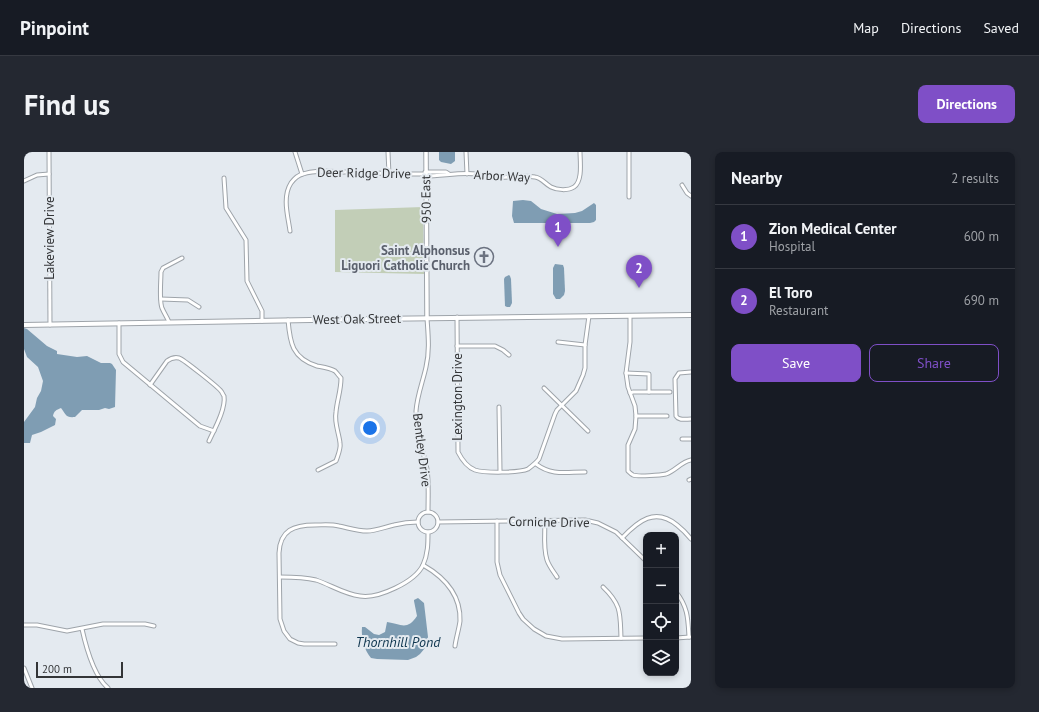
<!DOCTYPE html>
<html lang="en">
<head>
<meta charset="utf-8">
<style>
	:root { --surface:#171b24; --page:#242831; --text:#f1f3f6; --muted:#9ea1a6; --line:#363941; --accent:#7f4fc7 }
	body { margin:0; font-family:"PT Sans",sans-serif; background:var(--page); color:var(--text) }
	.controls { position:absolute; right:12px; bottom:12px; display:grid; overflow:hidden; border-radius:8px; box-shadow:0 2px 6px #0003 }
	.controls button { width:36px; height:36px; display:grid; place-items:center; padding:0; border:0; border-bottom:1px solid var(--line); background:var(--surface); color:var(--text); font:20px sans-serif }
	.scale { position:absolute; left:12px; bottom:10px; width:87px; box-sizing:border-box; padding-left:4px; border:2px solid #333537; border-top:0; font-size:11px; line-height:14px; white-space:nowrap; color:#333537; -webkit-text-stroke:3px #e4eaf0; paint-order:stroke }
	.you { position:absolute; left:346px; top:276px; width:14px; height:14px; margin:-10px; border:3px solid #fff; border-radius:50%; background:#1a73e8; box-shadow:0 0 0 6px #1a73e833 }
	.badge { display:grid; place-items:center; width:26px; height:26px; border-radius:50%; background:var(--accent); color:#fff; font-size:13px; font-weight:700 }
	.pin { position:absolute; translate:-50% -33px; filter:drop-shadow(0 1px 2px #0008) }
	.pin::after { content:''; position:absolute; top:21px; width:14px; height:12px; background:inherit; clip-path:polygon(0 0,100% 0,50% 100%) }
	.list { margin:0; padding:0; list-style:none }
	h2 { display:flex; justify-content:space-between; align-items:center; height:52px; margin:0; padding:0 16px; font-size:17px }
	h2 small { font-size:13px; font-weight:400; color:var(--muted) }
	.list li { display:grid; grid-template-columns:26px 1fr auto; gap:12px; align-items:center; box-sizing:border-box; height:64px; padding:0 16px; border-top:1px solid var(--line) }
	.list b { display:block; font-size:15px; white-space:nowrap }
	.list p { margin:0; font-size:13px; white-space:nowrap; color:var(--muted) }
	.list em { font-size:13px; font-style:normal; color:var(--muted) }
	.actions { display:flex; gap:8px; padding:12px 16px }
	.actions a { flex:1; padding:9px 0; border:1px solid var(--accent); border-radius:8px; text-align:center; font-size:14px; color:var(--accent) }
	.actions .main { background:var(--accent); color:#fff }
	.icon { flex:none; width:22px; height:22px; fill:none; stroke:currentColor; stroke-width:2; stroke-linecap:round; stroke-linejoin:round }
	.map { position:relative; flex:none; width:667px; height:536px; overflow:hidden; border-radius:8px }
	header { display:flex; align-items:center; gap:24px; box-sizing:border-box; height:56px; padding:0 20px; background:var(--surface); border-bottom:1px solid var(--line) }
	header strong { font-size:19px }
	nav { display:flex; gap:22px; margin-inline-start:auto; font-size:14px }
	.intro { display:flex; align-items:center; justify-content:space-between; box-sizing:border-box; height:96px; padding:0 24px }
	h1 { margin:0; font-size:28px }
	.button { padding:10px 18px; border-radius:8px; background:var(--accent); color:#fff; font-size:14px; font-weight:700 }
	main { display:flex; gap:24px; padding:0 24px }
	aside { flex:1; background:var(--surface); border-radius:8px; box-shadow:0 2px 6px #0003 }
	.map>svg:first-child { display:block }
</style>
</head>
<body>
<header>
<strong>Pinpoint</strong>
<nav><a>Map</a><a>Directions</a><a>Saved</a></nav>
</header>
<div class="intro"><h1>Find us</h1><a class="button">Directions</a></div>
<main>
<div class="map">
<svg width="667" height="536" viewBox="0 0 667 536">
	<rect width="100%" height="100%" fill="#e4eaf0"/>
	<path fill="#c2ceb7" d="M 399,55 L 400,122 L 311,120 L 311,58 Z"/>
	<g fill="#7f9db3">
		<path d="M 415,0 L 431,0 L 431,9 L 427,12 L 417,10 L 415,8 Z"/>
		<path d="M 489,49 L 499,48 L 507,49 L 517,57 L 533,62 L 551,61 L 558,59 L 570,51 L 572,53 L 572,68 L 570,70 L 566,71 L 490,71 L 488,64 Z"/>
		<path d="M 531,112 L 539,113 L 540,116 L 541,139 L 540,143 L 536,147 L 532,147 L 529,142 L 529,116 Z"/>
		<path d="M 485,123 L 486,124 L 487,127 L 488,151 L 486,155 L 483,155 L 481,154 L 480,127 L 481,125 Z"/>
		<path d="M 0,176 L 3,177 L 23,194 L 33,199 L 33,202 L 53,205 L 63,204 L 77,211 L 86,211 L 88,212 L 92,218 L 91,255 L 85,257 L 81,256 L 75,258 L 58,258 L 51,265 C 41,266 42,262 37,256 C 32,258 30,259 29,264 L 32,267 L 31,273 L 17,280 L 8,283 L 6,291 L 0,291 L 0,270 L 11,255 L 13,246 L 17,239 L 19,229 L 14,215 L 3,205 L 0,197 Z"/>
		<path d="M 394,446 L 400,451 L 404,485 L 401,496 L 396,502 L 392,505 L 384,508 L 353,507 L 347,506 C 340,498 337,486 338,475 L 341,475 L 350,482 L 355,483 L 361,480 L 363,470 C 377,472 383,479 393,464 L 390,449 L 390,448 Z"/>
	</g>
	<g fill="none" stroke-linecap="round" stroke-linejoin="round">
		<defs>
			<g id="minor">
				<path d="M 25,0 L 26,173"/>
				<path d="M 271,0 L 278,22"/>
				<path d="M 364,0 L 365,22"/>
				<path d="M 442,0 L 443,22"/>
				<path d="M 605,0 L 605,45"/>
				<path d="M 401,20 L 422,20 L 425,22"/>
				<path d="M 401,24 C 419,24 436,20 453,22 C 458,23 463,25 468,25 C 482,27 497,22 511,25 C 518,26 521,32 527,35 C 533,38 544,39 550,35 C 559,29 556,9 556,0"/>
				<path d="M 200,26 L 202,56 L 222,88 L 223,129 L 238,159 L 238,169"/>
				<path d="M 0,29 L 13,23 L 25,22"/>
				<path d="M 658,33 L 663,41 L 667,44"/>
				<path d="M 266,79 C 264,64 258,45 267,31 C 270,27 274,23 279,22 C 292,17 308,20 322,20 C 348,21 375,22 401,22"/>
				<path d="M 137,147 L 164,148 L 175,155"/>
				<path d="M 606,164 L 606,190 L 602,221 L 604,235 L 611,254 L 612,264 L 611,277 L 604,293 L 604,319 C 606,321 607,322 609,323 C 614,325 637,323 642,322 C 651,319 657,310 667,308"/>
				<path d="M 433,165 L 434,300 C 438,308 443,315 451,318 C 460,321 495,321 504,317 C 508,314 512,311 515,307 L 531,262 L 533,258 L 552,239 L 559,223 L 561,216 L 561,193 L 565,164"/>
				<path d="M 403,166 C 404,182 406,198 402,215 C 399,229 393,244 392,259 C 392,279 399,298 403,317 C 405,331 404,346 404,360"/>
				<path d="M 264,168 C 266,191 268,206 293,214 C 298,215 306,216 311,219 C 313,221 315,224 317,226 C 317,239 313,248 312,260 C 310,271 315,281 316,291 C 317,297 314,303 312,309 L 294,318"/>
				<path d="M 145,170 C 143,165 140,161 138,156 C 135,148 137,129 137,120 L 139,116 L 158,106"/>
				<path d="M 95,171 L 95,202 L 99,210 L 176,274 L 190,279"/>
				<path d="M 534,190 L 561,193"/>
				<path d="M 433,194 L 471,194 L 479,198 L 485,203"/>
				<path d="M 667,220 L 655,221 L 651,227 L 652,264 C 655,269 662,267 667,267"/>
				<path d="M 602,221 L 625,222 L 625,240"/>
				<path d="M 126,233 L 143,209 C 147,206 151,205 155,206 C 159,207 194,235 197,239 C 198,240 199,243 200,244 C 202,257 190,278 185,289"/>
				<path d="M 520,236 L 564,279"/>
				<path d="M 606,241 L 609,240 L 646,240"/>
				<path d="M 475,255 L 476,319"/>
				<path d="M 612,264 L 643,264"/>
				<path d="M 658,287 L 667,287"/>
				<path d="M 512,312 C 528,324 542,320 561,320"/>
				<path d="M 665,328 L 667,327"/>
				<circle cx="404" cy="370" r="10"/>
				<path d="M 521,368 C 521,381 519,396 523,408 C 525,414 529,419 533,425"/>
				<path d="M 473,369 L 473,410 L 476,423 L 495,461 L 499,467 L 510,477 L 522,484 L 538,487 L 622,486"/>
				<path d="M 414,370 L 561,368 L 574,371 L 592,380 L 622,409"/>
				<path d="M 598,386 C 614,369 631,355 653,373 C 658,377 663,382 667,387"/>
				<path d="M 399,413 C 420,425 437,443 436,469 C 435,477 432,486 431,494"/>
				<path d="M 256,425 C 268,425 280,425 292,428 C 307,433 320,442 336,444 C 354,447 391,430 399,413 C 404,402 404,391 404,380"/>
				<path d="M 579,435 C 598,453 596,462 597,486"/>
				<path d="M 652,440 C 664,455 664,467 665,485"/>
				<path d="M 0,473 L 13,473 L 43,479 L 79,472 L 121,472 L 130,474"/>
				<path d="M 58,477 C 62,495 70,524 84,536"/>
				<path d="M 652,486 L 666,485"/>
				<path d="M 311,492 L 280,492 L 274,491 L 266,487 L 260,479 L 256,467 L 255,401 C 256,378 270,373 291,373 C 299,373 307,372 315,374 C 325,376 333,379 343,379 C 352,379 361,375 370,373 C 378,371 386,370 394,370"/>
				<path d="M 0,516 L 8,536"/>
			</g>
			<path id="tertiary" d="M 402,0 L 403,166"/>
			<path id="secondary" d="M 0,173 C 222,169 445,165 667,163"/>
		</defs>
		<use href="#minor" stroke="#9ea4aa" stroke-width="5"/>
		<use href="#tertiary" stroke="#9ea4aa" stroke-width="5.5"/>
		<use href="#secondary" stroke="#9ea4aa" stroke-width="6"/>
		<use href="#minor" stroke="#fff" stroke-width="3"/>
		<use href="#tertiary" stroke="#fff" stroke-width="3.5"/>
		<use href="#secondary" stroke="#fff" stroke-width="4"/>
	</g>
	<defs>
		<symbol id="church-ring" viewBox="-11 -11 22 22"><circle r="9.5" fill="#e4eaf0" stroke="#6b7280" stroke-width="1.5"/><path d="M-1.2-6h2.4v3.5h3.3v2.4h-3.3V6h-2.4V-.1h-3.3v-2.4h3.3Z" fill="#6b7280"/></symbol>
	</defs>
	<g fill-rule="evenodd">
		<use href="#church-ring" x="449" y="94" width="22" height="22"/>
	</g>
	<g text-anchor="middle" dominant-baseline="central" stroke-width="4" stroke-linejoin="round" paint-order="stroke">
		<g font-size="13" fill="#333537" stroke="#e4eaf0">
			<text transform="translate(340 21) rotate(1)">Deer Ridge Drive</text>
			<text transform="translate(478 24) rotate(3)">Arbor Way</text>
			<text transform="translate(402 47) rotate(-91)">950 East</text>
			<text transform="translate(25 86) rotate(-90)">Lakeview Drive</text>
			<text transform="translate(333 167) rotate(-1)">West Oak Street</text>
			<text transform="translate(433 245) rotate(-90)">Lexington Drive</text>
			<text transform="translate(398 298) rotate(83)">Bentley Drive</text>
			<text transform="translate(525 370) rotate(1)">Corniche Drive</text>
		</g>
		<g font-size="13" font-weight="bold" fill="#5b616d" stroke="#e4eaf0" text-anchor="end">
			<text x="446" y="98">Saint Alphonsus<tspan x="446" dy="15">Liguori Catholic Church</tspan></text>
		</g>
		<g font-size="14" font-style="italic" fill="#0f364f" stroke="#e4eaf0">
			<text x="374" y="490">Thornhill Pond</text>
		</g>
	</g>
</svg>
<div class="controls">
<button>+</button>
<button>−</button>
<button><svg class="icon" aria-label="locate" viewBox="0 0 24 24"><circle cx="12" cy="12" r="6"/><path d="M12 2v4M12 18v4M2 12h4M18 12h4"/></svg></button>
<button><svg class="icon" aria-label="layers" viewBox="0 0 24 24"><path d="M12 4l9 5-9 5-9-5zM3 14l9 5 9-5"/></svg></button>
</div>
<div class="scale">200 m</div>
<div class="you"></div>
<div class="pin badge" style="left:534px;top:95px">1</div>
<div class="pin badge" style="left:615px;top:136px">2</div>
</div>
<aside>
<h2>Nearby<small>2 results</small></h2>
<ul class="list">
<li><span class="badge">1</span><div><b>Zion Medical Center</b><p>Hospital</p></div><em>600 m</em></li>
<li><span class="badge">2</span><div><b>El Toro</b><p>Restaurant</p></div><em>690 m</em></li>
</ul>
<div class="actions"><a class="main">Save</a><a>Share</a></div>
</aside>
</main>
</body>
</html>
